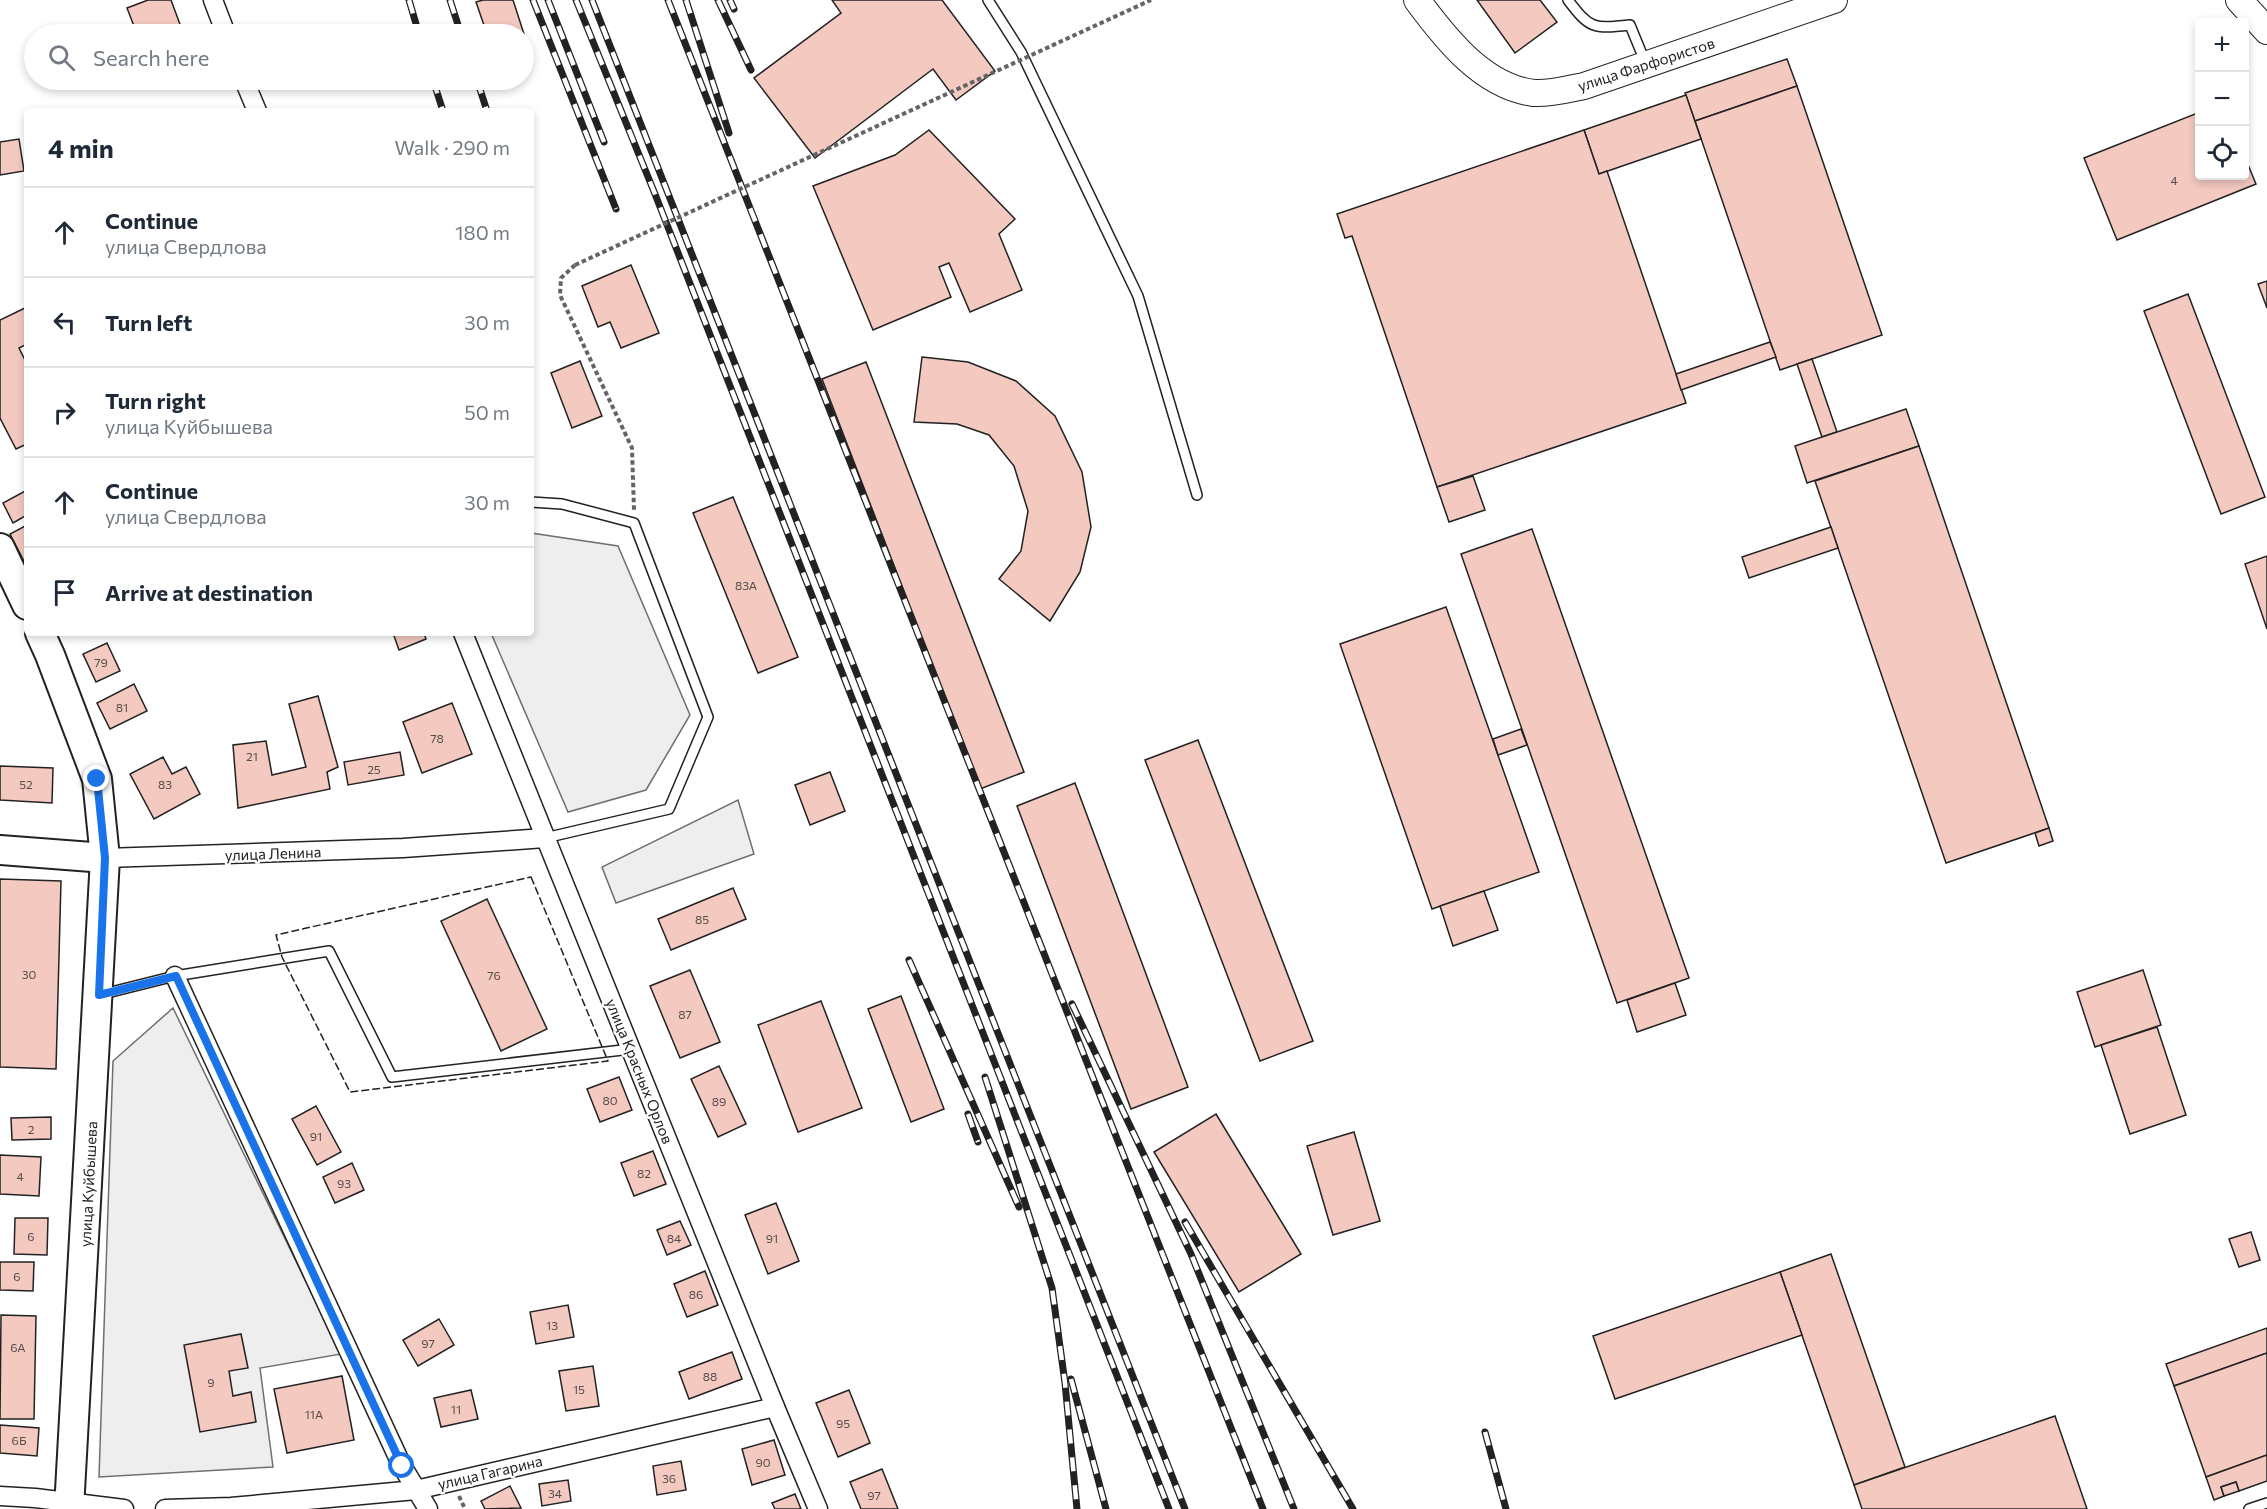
<!DOCTYPE html>
<html lang="en">
<head>
<meta charset="utf-8">
<style>
	:root { --surface:#fff; --page:#f6f6f7; --text:#1f2937; --muted:#747a83; --line:#e0e1e3 }
	body { margin:0; font-family:Commissioner,sans-serif; background:var(--page); color:var(--text) }
	.controls { position:absolute; right:18px; top:18px; display:grid; overflow:hidden; border-radius:6px; box-shadow:0 3px 9px #0003 }
	.controls button { width:54px; height:54px; display:grid; place-items:center; padding:0; border:0; border-bottom:2px solid var(--line); background:var(--surface); color:var(--text); font:30px sans-serif }
	.stop { position:absolute; width:18px; height:18px; margin:-14px; border:4px solid #1a73e8; border-radius:50%; background:#fff }
	.stop.end { background:#1a73e8; border-color:#fff; box-shadow:0 2px 6px #0008 }
	.list { margin:0; padding:0; list-style:none }
	h2 { display:flex; justify-content:space-between; align-items:center; height:78px; margin:0; padding:0 24px; font-size:26px }
	h2 small { font-size:20px; font-weight:400; color:var(--muted) }
	.list li { display:grid; grid-template-columns:39px 1fr auto; gap:18px; align-items:center; box-sizing:border-box; height:90px; padding:0 24px; border-top:2px solid var(--line) }
	.list b { display:block; font-size:22px; white-space:nowrap }
	.list p { margin:0; font-size:20px; white-space:nowrap; color:var(--muted) }
	.list em { font-size:20px; font-style:normal; color:var(--muted) }
	.icon { flex:none; width:33px; height:33px; fill:none; stroke:currentColor; stroke-width:2; stroke-linecap:round; stroke-linejoin:round }
	.map { position:relative; flex:none; width:2267px; height:1509px; overflow:hidden }
	.search { position:absolute; background:var(--surface); box-shadow:0 3px 9px #0003; left:24px; top:24px; width:510px; height:66px; display:flex; align-items:center; gap:15px; box-sizing:border-box; padding:0 21px; border-radius:33px; color:var(--muted); font-size:22px }
	.panel { position:absolute; background:var(--surface); box-shadow:0 3px 9px #0003; left:24px; top:108px; width:510px; height:528px; border-radius:6px }
	.map>svg:first-child { display:block }
</style>
</head>
<body>
<div class="map">
<svg width="2267" height="1509" viewBox="0 0 2267 1509">
	<rect width="100%" height="100%" fill="#fff"/>
	<g fill="#eee" stroke="#6f6f6f" stroke-width="1.5">
		<path d="M 531,533 L 618,546 L 690,715 L 646,790 L 568,812 L 491,633 L 531,633 Z"/>
		<path d="M 738,800 L 754,854 L 616,903 L 602,867 Z"/>
		<path d="M 173,1008 L 341,1354 L 260,1368 L 273,1467 L 99,1477 L 113,1061 Z"/>
	</g>
	<g fill="#f3c9c0" stroke="#222" stroke-width="1.5">
		<path d="M 148,0 L 171,0 L 181,27 L 159,34 L 137,34 L 127,8 Z"/>
		<path d="M 483,0 L 513,0 L 524,34 L 487,34 L 476,2 Z"/>
		<path d="M 832,0 L 942,0 L 995,71 L 956,100 L 933,69 L 815,158 L 754,78 L 841,13 Z"/>
		<path d="M 1477,0 L 1540,0 L 1557,22 L 1515,53 Z"/>
		<path d="M 1787,59 L 1797,86 L 1695,121 L 1685,93 Z"/>
		<path d="M 1797,86 L 1882,335 L 1780,370 L 1695,121 Z"/>
		<path d="M 1686,95 L 1701,139 L 1599,174 L 1584,130 Z"/>
		<path d="M 2200,112 L 2200,176 L 2244,176 L 2244,155 L 2256,184 L 2117,240 L 2084,158 Z"/>
		<path d="M 929,130 L 1015,219 L 999,234 L 1022,290 L 970,312 L 949,263 L 939,267 L 951,297 L 873,330 L 813,186 L 895,155 Z"/>
		<path d="M 1584,130 L 1599,174 L 1607,171 L 1686,403 L 1437,487 L 1352,236 L 1345,238 L 1337,214 Z"/>
		<path d="M 19,139 L 24,171 L 0,175 L 0,142 Z"/>
		<path d="M 631,265 L 659,333 L 621,348 L 610,322 L 598,327 L 582,286 Z"/>
		<path d="M 2267,281 L 2267,308 L 2258,284 Z"/>
		<path d="M 2188,294 L 2265,497 L 2221,514 L 2144,311 Z"/>
		<path d="M 27,307 L 27,344 L 19,348 L 27,364 L 27,444 L 16,449 L 0,418 L 0,320 Z"/>
		<path d="M 1770,342 L 1776,357 L 1681,390 L 1676,374 Z"/>
		<path d="M 922,357 L 968,362 L 1016,381 L 1055,416 L 1082,472 L 1091,527 L 1080,572 L 1050,621 L 999,579 L 1021,551 L 1028,511 L 1014,466 L 989,435 L 957,424 L 914,422 Z"/>
		<path d="M 1812,359 L 1837,432 L 1822,437 L 1797,364 Z"/>
		<path d="M 580,361 L 602,416 L 572,428 L 551,373 Z"/>
		<path d="M 866,362 L 1024,772 L 980,789 L 822,379 Z"/>
		<path d="M 1906,409 L 1919,446 L 1807,483 L 1795,446 Z"/>
		<path d="M 1919,446 L 2049,828 L 1946,863 L 1815,481 Z"/>
		<path d="M 1473,476 L 1485,510 L 1449,522 L 1437,487 Z"/>
		<path d="M 27,490 L 27,515 L 13,523 L 3,503 Z"/>
		<path d="M 733,497 L 798,657 L 758,673 L 693,513 Z"/>
		<path d="M 27,525 L 27,567 L 10,534 Z"/>
		<path d="M 1831,527 L 1838,548 L 1749,578 L 1742,557 Z"/>
		<path d="M 1532,529 L 1689,978 L 1617,1003 L 1461,554 Z"/>
		<path d="M 2267,556 L 2267,629 L 2245,564 Z"/>
		<path d="M 1446,607 L 1539,872 L 1432,909 L 1340,644 Z"/>
		<path d="M 393,633 L 424,633 L 426,639 L 399,650 Z"/>
		<path d="M 107,643 L 120,671 L 96,682 L 83,654 Z"/>
		<path d="M 134,684 L 147,711 L 110,729 L 97,703 Z"/>
		<path d="M 318,696 L 338,767 L 327,772 L 330,789 L 238,808 L 233,745 L 266,741 L 272,775 L 306,767 L 289,704 Z"/>
		<path d="M 452,703 L 472,754 L 422,773 L 403,722 Z"/>
		<path d="M 1521,729 L 1527,745 L 1498,755 L 1493,739 Z"/>
		<path d="M 1198,740 L 1313,1041 L 1260,1061 L 1145,760 Z"/>
		<path d="M 400,752 L 404,775 L 348,785 L 344,762 Z"/>
		<path d="M 163,757 L 172,774 L 186,767 L 200,794 L 154,819 L 130,774 Z"/>
		<path d="M 0,766 L 53,768 L 52,803 L 0,800 Z"/>
		<path d="M 830,772 L 845,811 L 810,825 L 795,785 Z"/>
		<path d="M 1075,783 L 1188,1087 L 1131,1109 L 1017,806 Z"/>
		<path d="M 2049,828 L 2053,841 L 2039,846 L 2035,833 Z"/>
		<path d="M 0,879 L 61,881 L 56,1069 L 0,1067 Z"/>
		<path d="M 733,888 L 746,919 L 671,950 L 658,919 Z"/>
		<path d="M 1484,891 L 1498,930 L 1453,946 L 1440,906 Z"/>
		<path d="M 487,899 L 547,1029 L 501,1051 L 441,921 Z"/>
		<path d="M 690,970 L 720,1042 L 680,1058 L 650,986 Z"/>
		<path d="M 2143,970 L 2161,1025 L 2095,1047 L 2077,992 Z"/>
		<path d="M 1675,983 L 1686,1015 L 1637,1032 L 1627,1000 Z"/>
		<path d="M 901,996 L 944,1109 L 911,1122 L 868,1009 Z"/>
		<path d="M 821,1001 L 862,1108 L 798,1132 L 758,1025 Z"/>
		<path d="M 2157,1027 L 2186,1115 L 2130,1134 L 2101,1045 Z"/>
		<path d="M 719,1066 L 746,1124 L 718,1137 L 691,1079 Z"/>
		<path d="M 619,1077 L 632,1110 L 600,1122 L 587,1089 Z"/>
		<path d="M 316,1106 L 341,1152 L 317,1165 L 292,1119 Z"/>
		<path d="M 1216,1114 L 1301,1254 L 1239,1292 L 1154,1152 Z"/>
		<path d="M 51,1117 L 51,1139 L 12,1140 L 11,1118 Z"/>
		<path d="M 1354,1132 L 1380,1221 L 1333,1235 L 1307,1146 Z"/>
		<path d="M 653,1151 L 666,1184 L 634,1196 L 621,1163 Z"/>
		<path d="M 0,1155 L 41,1157 L 39,1196 L 0,1194 Z"/>
		<path d="M 352,1163 L 364,1190 L 335,1203 L 323,1177 Z"/>
		<path d="M 776,1203 L 799,1261 L 768,1274 L 745,1215 Z"/>
		<path d="M 15,1218 L 48,1218 L 47,1255 L 14,1254 Z"/>
		<path d="M 680,1221 L 691,1245 L 667,1255 L 657,1230 Z"/>
		<path d="M 2251,1232 L 2260,1260 L 2239,1267 L 2229,1239 Z"/>
		<path d="M 1831,1254 L 1905,1467 L 1854,1485 L 1780,1272 Z"/>
		<path d="M 0,1262 L 34,1262 L 33,1291 L 0,1290 Z"/>
		<path d="M 705,1271 L 718,1305 L 687,1317 L 674,1284 Z"/>
		<path d="M 1780,1272 L 1802,1335 L 1615,1399 L 1593,1336 Z"/>
		<path d="M 568,1305 L 574,1337 L 536,1344 L 530,1312 Z"/>
		<path d="M 1,1315 L 36,1316 L 34,1419 L 0,1419 Z"/>
		<path d="M 439,1319 L 454,1345 L 418,1366 L 403,1340 Z"/>
		<path d="M 2267,1328 L 2267,1353 L 2174,1386 L 2166,1364 Z"/>
		<path d="M 241,1334 L 248,1368 L 229,1371 L 233,1396 L 251,1392 L 256,1422 L 200,1432 L 184,1345 Z"/>
		<path d="M 732,1352 L 742,1379 L 689,1399 L 679,1372 Z"/>
		<path d="M 2267,1353 L 2267,1455 L 2206,1477 L 2174,1386 Z"/>
		<path d="M 593,1366 L 599,1406 L 566,1411 L 559,1371 Z"/>
		<path d="M 342,1376 L 354,1440 L 287,1453 L 274,1389 Z"/>
		<path d="M 471,1390 L 478,1419 L 441,1427 L 434,1398 Z"/>
		<path d="M 849,1390 L 870,1443 L 838,1457 L 816,1403 Z"/>
		<path d="M 2055,1416 L 2087,1509 L 1862,1509 L 1854,1485 Z"/>
		<path d="M 0,1425 L 39,1428 L 37,1456 L 0,1453 Z"/>
		<path d="M 774,1440 L 785,1475 L 752,1485 L 742,1449 Z"/>
		<path d="M 2267,1455 L 2267,1481 L 2239,1491 L 2236,1482 L 2221,1487 L 2224,1496 L 2214,1500 L 2206,1477 Z"/>
		<path d="M 681,1461 L 686,1490 L 657,1495 L 653,1466 Z"/>
		<path d="M 882,1469 L 898,1509 L 861,1509 L 850,1482 Z"/>
		<path d="M 568,1480 L 571,1501 L 542,1506 L 539,1484 Z"/>
		<path d="M 2236,1482 L 2239,1491 L 2224,1496 L 2221,1487 Z"/>
		<path d="M 510,1486 L 521,1508 L 485,1509 L 481,1501 Z"/>
		<path d="M 795,1494 L 801,1509 L 775,1509 L 772,1503 Z"/>
	</g>
	<g fill="none" stroke-linecap="round" stroke-linejoin="round">
		<defs>
			<g id="lane">
				<path d="M 988,0 L 1021,52 L 1138,296 L 1197,495"/>
				<path d="M 1568,0 C 1590,29 1593,29 1630,25 L 1646,64"/>
				<path d="M 531,502 L 562,504 L 634,523 L 708,717 L 669,809 L 545,838"/>
				<path d="M 103,994 L 175,976 L 329,951 L 392,1077 L 631,1049"/>
				<path d="M 2249,1509 L 2267,1503"/>
			</g>
			<g id="street">
				<path d="M 213,0 L 226,34"/>
				<path d="M 244,80 L 257,111"/>
				<path d="M 463,633 L 775,1407 L 818,1509"/>
				<path d="M 105,858 L 403,848 L 545,838"/>
				<path d="M 175,976 L 402,1466 L 428,1509"/>
				<path d="M 0,1496 L 35,1498 L 124,1509"/>
				<path d="M 165,1509 L 231,1507 L 416,1490 L 775,1407"/>
			</g>
			<g id="secondary">
				<path d="M 1417,0 C 1445,38 1483,87 1534,93 C 1551,94 1568,89 1584,86 L 1834,0"/>
				<path d="M 2239,0 L 2267,31"/>
			</g>
			<g id="primary">
				<path d="M 0,548 L 27,605"/>
				<path d="M 40,633 L 50,655 L 97,779 L 105,858 L 69,1509"/>
				<path d="M 0,850 L 105,858"/>
			</g>
		</defs>
		<use href="#lane" stroke="#222" stroke-width="12"/>
		<use href="#street" stroke="#222" stroke-width="21"/>
		<use href="#secondary" stroke="#222" stroke-width="28"/>
		<use href="#primary" stroke="#222" stroke-width="32"/>
		<g stroke="#646464" stroke-width="4" stroke-dasharray="4.5 3" stroke-linecap="butt">
			<path d="M 575,265 L 561,278 L 560,295 L 632,448 L 634,510"/>
			<path d="M 459,1496 L 465,1509"/>
		</g>
		<use href="#lane" stroke="#fff" stroke-width="9"/>
		<use href="#street" stroke="#fff" stroke-width="18"/>
		<use href="#secondary" stroke="#fff" stroke-width="26"/>
		<use href="#primary" stroke="#fff" stroke-width="28"/>
		<defs>
			<g id="rail">
				<path d="M 409,0 L 419,34"/>
				<path d="M 450,0 L 461,34"/>
				<path d="M 533,0 L 616,209"/>
				<path d="M 548,0 L 604,142"/>
				<path d="M 576,0 L 655,194 L 1169,1509"/>
				<path d="M 592,0 L 1185,1509"/>
				<path d="M 668,0 L 1263,1509"/>
				<path d="M 686,0 L 729,133"/>
				<path d="M 718,0 L 751,70"/>
				<path d="M 730,0 L 734,9"/>
				<path d="M 433,80 L 443,111"/>
				<path d="M 477,80 L 487,111"/>
				<path d="M 909,960 L 1019,1207"/>
				<path d="M 1072,1004 L 1191,1254 L 1294,1509"/>
				<path d="M 985,1077 L 1052,1288 L 1065,1383 L 1077,1509"/>
				<path d="M 968,1114 L 978,1142"/>
				<path d="M 1185,1222 L 1353,1509"/>
				<path d="M 1071,1379 L 1106,1509"/>
				<path d="M 1485,1432 L 1506,1509"/>
			</g>
		</defs>
		<use href="#rail" stroke="#222" stroke-width="7"/>
		<use href="#rail" stroke="#fff" stroke-width="4.5" stroke-dasharray="14" stroke-linecap="butt"/>
		<path stroke="#646464" stroke-width="4" stroke-dasharray="4.5 3" stroke-linecap="butt" d="M 575,265 L 1151,0"/>
		<path stroke="#222" stroke-width="1.5" stroke-dasharray="8 3" stroke-linecap="butt" d="M 531,877 L 608,1061 L 350,1092 L 282,957 L 276,935 Z"/>
	</g>
	<g fill="none" stroke-linecap="round" stroke-linejoin="round">
		<path stroke="#1a73e8" stroke-width="8" d="M 97,779 L 105,858 L 99,995 L 176,976 L 402,1466"/>
	</g>
	<g text-anchor="middle" dominant-baseline="central" stroke-width="4.5" stroke-linejoin="round" paint-order="stroke">
		<g font-size="12" fill="#564c4a">
			<text x="2174" y="180">4</text>
			<text x="746" y="585">83А</text>
			<text x="101" y="662">79</text>
			<text x="122" y="707">81</text>
			<text x="437" y="738">78</text>
			<text x="252" y="756">21</text>
			<text x="374" y="769">25</text>
			<text x="26" y="784">52</text>
			<text x="165" y="784">83</text>
			<text x="702" y="919">85</text>
			<text x="29" y="974">30</text>
			<text x="494" y="975">76</text>
			<text x="685" y="1014">87</text>
			<text x="610" y="1100">80</text>
			<text x="719" y="1101">89</text>
			<text x="31" y="1129">2</text>
			<text x="316" y="1136">91</text>
			<text x="644" y="1173">82</text>
			<text x="20" y="1176">4</text>
			<text x="344" y="1183">93</text>
			<text x="31" y="1236">6</text>
			<text x="674" y="1238">84</text>
			<text x="772" y="1238">91</text>
			<text x="17" y="1276">6</text>
			<text x="696" y="1294">86</text>
			<text x="552" y="1325">13</text>
			<text x="428" y="1343">97</text>
			<text x="18" y="1347">6А</text>
			<text x="710" y="1376">88</text>
			<text x="211" y="1382">9</text>
			<text x="579" y="1389">15</text>
			<text x="456" y="1409">11</text>
			<text x="314" y="1414">11А</text>
			<text x="843" y="1423">95</text>
			<text x="19" y="1440">6Б</text>
			<text x="763" y="1462">90</text>
			<text x="669" y="1478">36</text>
			<text x="555" y="1493">34</text>
			<text x="874" y="1495">97</text>
		</g>
		<g font-size="15" fill="#222" stroke="#fff">
			<text transform="translate(1646 64) rotate(-18)">улица Фарфористов</text>
			<text transform="translate(273 853) rotate(-2)">улица Ленина</text>
			<text transform="translate(640 1071) rotate(68)">улица Красных Орлов</text>
			<text transform="translate(88 1184) rotate(-87)">улица Куйбышева</text>
			<text transform="translate(490 1472) rotate(-13)">улица Гагарина</text>
		</g>
	</g>
</svg>
<div class="controls">
<button>+</button>
<button>−</button>
<button><svg class="icon" aria-label="locate" viewBox="0 0 24 24"><circle cx="12" cy="12" r="6"/><path d="M12 2v4M12 18v4M2 12h4M18 12h4"/></svg></button>
</div>
<div class="stop" style="left:402px;top:1466px"></div>
<div class="stop end" style="left:97px;top:779px"></div>
<div class="search"><svg class="icon" aria-label="search" viewBox="0 0 24 24"><circle cx="10" cy="10" r="6"/><path d="M15 15l6 6"/></svg>Search here</div>
<section class="panel">
<h2>4 min<small>Walk · 290 m</small></h2>
<ul class="list">
<li><svg class="icon" aria-label="ahead" viewBox="0 0 24 24"><path d="M12 20V5M6 11l6-6 6 6"/></svg><div><b>Continue</b><p>улица Свердлова</p></div><em>180 m</em></li>
<li><svg class="icon" aria-label="left" viewBox="0 0 24 24"><path d="M17 20v-9H6M10 6l-5 5 5 5"/></svg><div><b>Turn left</b></div><em>30 m</em></li>
<li><svg class="icon" aria-label="right" viewBox="0 0 24 24"><path d="M7 20v-9h11M14 6l5 5-5 5"/></svg><div><b>Turn right</b><p>улица Куйбышева</p></div><em>50 m</em></li>
<li><svg class="icon" aria-label="ahead" viewBox="0 0 24 24"><path d="M12 20V5M6 11l6-6 6 6"/></svg><div><b>Continue</b><p>улица Свердлова</p></div><em>30 m</em></li>
<li><svg class="icon" aria-label="arrive" viewBox="0 0 24 24"><path d="M6 21V4h12l-3 4 3 4H6"/></svg><div><b>Arrive at destination</b></div></li>
</ul>
</section>
</div>
</body>
</html>
